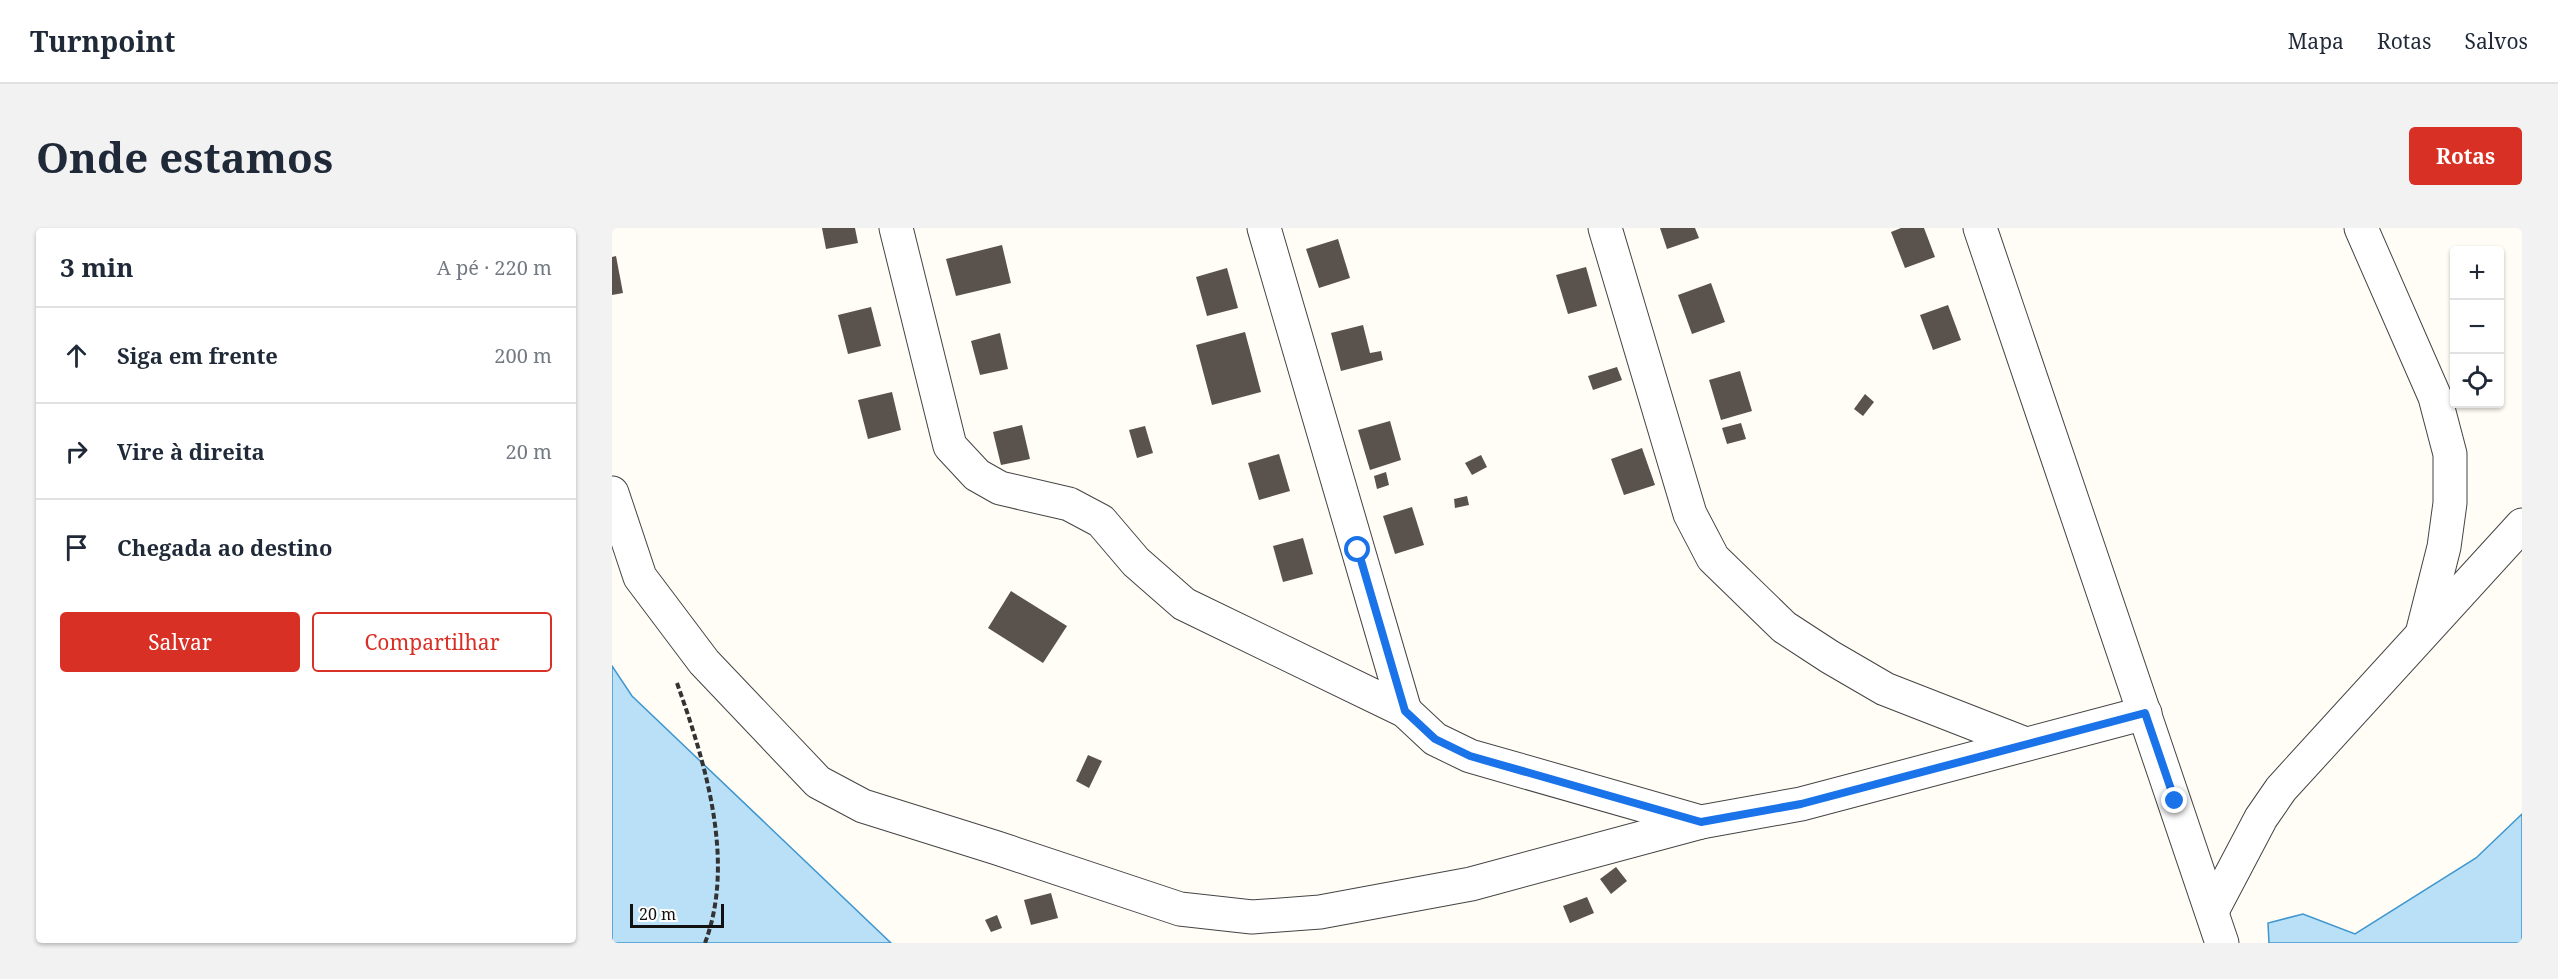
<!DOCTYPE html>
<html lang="pt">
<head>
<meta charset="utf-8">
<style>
	:root { --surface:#fff; --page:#f2f2f3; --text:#1f2937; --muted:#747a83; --line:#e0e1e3; --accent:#d93025 }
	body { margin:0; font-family:"Noto Serif",serif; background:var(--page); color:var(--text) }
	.controls { position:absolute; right:18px; top:18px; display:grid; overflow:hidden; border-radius:6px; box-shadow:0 2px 4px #0004 }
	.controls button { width:54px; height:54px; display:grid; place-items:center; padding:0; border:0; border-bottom:2px solid var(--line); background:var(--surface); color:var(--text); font:30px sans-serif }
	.scale { position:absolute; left:18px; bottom:15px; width:94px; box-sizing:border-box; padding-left:6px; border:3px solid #111; border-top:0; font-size:16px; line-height:21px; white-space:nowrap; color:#111; -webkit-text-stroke:4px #fff; paint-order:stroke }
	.stop { position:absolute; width:18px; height:18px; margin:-14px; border:4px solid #1a73e8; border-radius:50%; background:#fff }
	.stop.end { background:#1a73e8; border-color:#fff; box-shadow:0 2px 6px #0008 }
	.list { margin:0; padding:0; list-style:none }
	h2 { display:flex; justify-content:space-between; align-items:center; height:78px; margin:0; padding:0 24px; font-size:26px }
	h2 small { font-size:20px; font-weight:400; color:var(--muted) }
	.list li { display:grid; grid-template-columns:39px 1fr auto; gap:18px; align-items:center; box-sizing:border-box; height:96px; padding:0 24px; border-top:2px solid var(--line) }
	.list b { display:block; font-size:22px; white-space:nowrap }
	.list em { font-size:20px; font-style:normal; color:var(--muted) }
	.actions { display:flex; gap:12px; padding:18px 24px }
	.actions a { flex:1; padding:14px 0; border:2px solid var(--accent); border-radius:6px; text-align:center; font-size:21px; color:var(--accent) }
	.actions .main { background:var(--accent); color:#fff }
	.icon { flex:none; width:33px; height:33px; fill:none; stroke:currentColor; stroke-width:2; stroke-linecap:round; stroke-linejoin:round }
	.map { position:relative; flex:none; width:1910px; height:715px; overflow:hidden; border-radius:6px }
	header { display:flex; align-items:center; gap:36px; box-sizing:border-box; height:84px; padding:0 30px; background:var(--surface); border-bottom:2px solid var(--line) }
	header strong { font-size:28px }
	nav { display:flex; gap:33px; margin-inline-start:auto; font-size:21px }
	.intro { display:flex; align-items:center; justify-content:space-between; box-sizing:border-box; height:144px; padding:0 36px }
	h1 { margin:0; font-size:42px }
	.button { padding:15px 27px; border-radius:6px; background:var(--accent); color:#fff; font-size:21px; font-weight:700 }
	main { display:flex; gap:36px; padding:0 36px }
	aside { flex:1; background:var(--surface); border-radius:6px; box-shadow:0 2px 4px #0004 }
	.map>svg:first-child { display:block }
</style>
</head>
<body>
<header>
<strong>Turnpoint</strong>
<nav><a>Mapa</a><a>Rotas</a><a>Salvos</a></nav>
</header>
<div class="intro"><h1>Onde estamos</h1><a class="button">Rotas</a></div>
<main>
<aside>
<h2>3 min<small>A pé · 220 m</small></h2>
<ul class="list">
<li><svg class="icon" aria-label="ahead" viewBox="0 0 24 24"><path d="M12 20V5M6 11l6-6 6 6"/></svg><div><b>Siga em frente</b></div><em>200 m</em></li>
<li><svg class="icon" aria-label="right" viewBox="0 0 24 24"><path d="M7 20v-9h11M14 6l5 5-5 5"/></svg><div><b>Vire à direita</b></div><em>20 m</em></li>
<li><svg class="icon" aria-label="arrive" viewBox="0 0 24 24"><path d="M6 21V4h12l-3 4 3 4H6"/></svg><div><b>Chegada ao destino</b></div></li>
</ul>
<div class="actions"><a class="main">Salvar</a><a>Compartilhar</a></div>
</aside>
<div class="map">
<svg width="1910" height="715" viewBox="0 0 1910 715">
	<rect width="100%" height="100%" fill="#fffdf5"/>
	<g fill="#b9e0f7" stroke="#3f96cf" stroke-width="1.5">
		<path d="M 0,438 L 20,468 L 279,715 L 0,715 Z"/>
		<path d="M 1910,586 L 1910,715 L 1657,715 L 1656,695 L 1691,686 L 1743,706 L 1864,630 Z"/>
	</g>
	<g fill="#5a524d">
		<path d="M 210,0 L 243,0 L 246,15 L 214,21 Z"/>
		<path d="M 1048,0 L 1083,0 L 1087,10 L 1055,21 Z"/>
		<path d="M 1289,0 L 1312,0 L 1323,29 L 1293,40 L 1279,4 Z"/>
		<path d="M 726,11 L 738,50 L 707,60 L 694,21 Z"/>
		<path d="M 390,17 L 399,55 L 344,68 L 334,31 Z"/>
		<path d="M 4,28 L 11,65 L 0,67 L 0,29 Z"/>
		<path d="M 974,39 L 985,78 L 956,86 L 944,47 Z"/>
		<path d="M 615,40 L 626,80 L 595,88 L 584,49 Z"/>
		<path d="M 1099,55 L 1113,94 L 1080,106 L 1066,67 Z"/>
		<path d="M 1336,77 L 1349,112 L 1321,122 L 1308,87 Z"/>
		<path d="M 259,79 L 269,118 L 236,126 L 226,87 Z"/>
		<path d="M 751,97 L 758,125 L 769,123 L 771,132 L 729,143 L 719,105 Z"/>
		<path d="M 633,104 L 649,164 L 600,177 L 584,117 Z"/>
		<path d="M 388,105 L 396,141 L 368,147 L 359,113 Z"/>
		<path d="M 1005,139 L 1010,152 L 981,162 L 976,148 Z"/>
		<path d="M 1128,143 L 1140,183 L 1109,192 L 1097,152 Z"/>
		<path d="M 280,164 L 289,202 L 256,211 L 246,172 Z"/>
		<path d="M 1253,166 L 1262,174 L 1251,188 L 1242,181 Z"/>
		<path d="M 778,193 L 789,232 L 758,242 L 746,202 Z"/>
		<path d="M 1129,195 L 1134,211 L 1115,216 L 1110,200 Z"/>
		<path d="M 410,197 L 418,231 L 389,237 L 381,204 Z"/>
		<path d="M 533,198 L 541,225 L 525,230 L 517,202 Z"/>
		<path d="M 1030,220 L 1043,257 L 1012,267 L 999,231 Z"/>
		<path d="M 667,226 L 678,263 L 647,272 L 636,235 Z"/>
		<path d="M 869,227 L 875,239 L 860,247 L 853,235 Z"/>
		<path d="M 774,244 L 777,257 L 765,261 L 762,248 Z"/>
		<path d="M 855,268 L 857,277 L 843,280 L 842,271 Z"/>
		<path d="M 800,279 L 812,317 L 783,326 L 771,288 Z"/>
		<path d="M 691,310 L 701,346 L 671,354 L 661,318 Z"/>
		<path d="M 399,363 L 455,398 L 431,435 L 376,400 Z"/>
		<path d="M 476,527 L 490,533 L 477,560 L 464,553 Z"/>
		<path d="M 1004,639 L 1015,653 L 999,666 L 988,651 Z"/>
		<path d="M 439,665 L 446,690 L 419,697 L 412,672 Z"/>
		<path d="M 975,669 L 982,685 L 958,695 L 951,678 Z"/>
		<path d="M 385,687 L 390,700 L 379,704 L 373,692 Z"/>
	</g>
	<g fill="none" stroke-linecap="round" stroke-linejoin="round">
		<defs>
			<g id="minor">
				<path d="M 284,0 L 338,218 L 365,247 L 388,260 L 457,276 L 489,293 L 524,334 L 572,376 L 793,483 L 823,511 L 858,528 L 1089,594"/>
				<path d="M 652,0 L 793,483"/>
				<path d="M 993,0 L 1078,286 L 1101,330 L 1172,399 L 1218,429 L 1273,461 L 1414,516"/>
				<path d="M 1368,0 L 1610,715"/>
				<path d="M 1749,0 L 1823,169 L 1838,226 L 1838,275 L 1832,319 L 1811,402"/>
				<path d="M 0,265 L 28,349 L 92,434 L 206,554 L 251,578 L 385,620 L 568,681 L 640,689 L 708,684 L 859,656 L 1089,594 L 1189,576 L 1533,485"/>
				<path d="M 1600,683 L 1649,590 L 1669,561 L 1910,297"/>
			</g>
		</defs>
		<use href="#minor" stroke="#444" stroke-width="35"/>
		<path stroke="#333" stroke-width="4" stroke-dasharray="6 3" stroke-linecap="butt" d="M 65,455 C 93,534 124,633 93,715"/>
		<use href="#minor" stroke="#fff" stroke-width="33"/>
	</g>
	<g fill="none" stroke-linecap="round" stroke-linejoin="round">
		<path stroke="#1a73e8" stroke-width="8" d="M 746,322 L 793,483 L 823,511 L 858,528 L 1089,594 L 1189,576 L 1533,485 L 1563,573"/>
	</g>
</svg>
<div class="controls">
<button>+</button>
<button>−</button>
<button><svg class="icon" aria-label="locate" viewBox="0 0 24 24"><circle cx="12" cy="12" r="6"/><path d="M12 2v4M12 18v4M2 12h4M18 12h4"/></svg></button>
</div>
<div class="scale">20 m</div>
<div class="stop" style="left:746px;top:322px"></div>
<div class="stop end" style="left:1563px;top:573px"></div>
</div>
</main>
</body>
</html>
